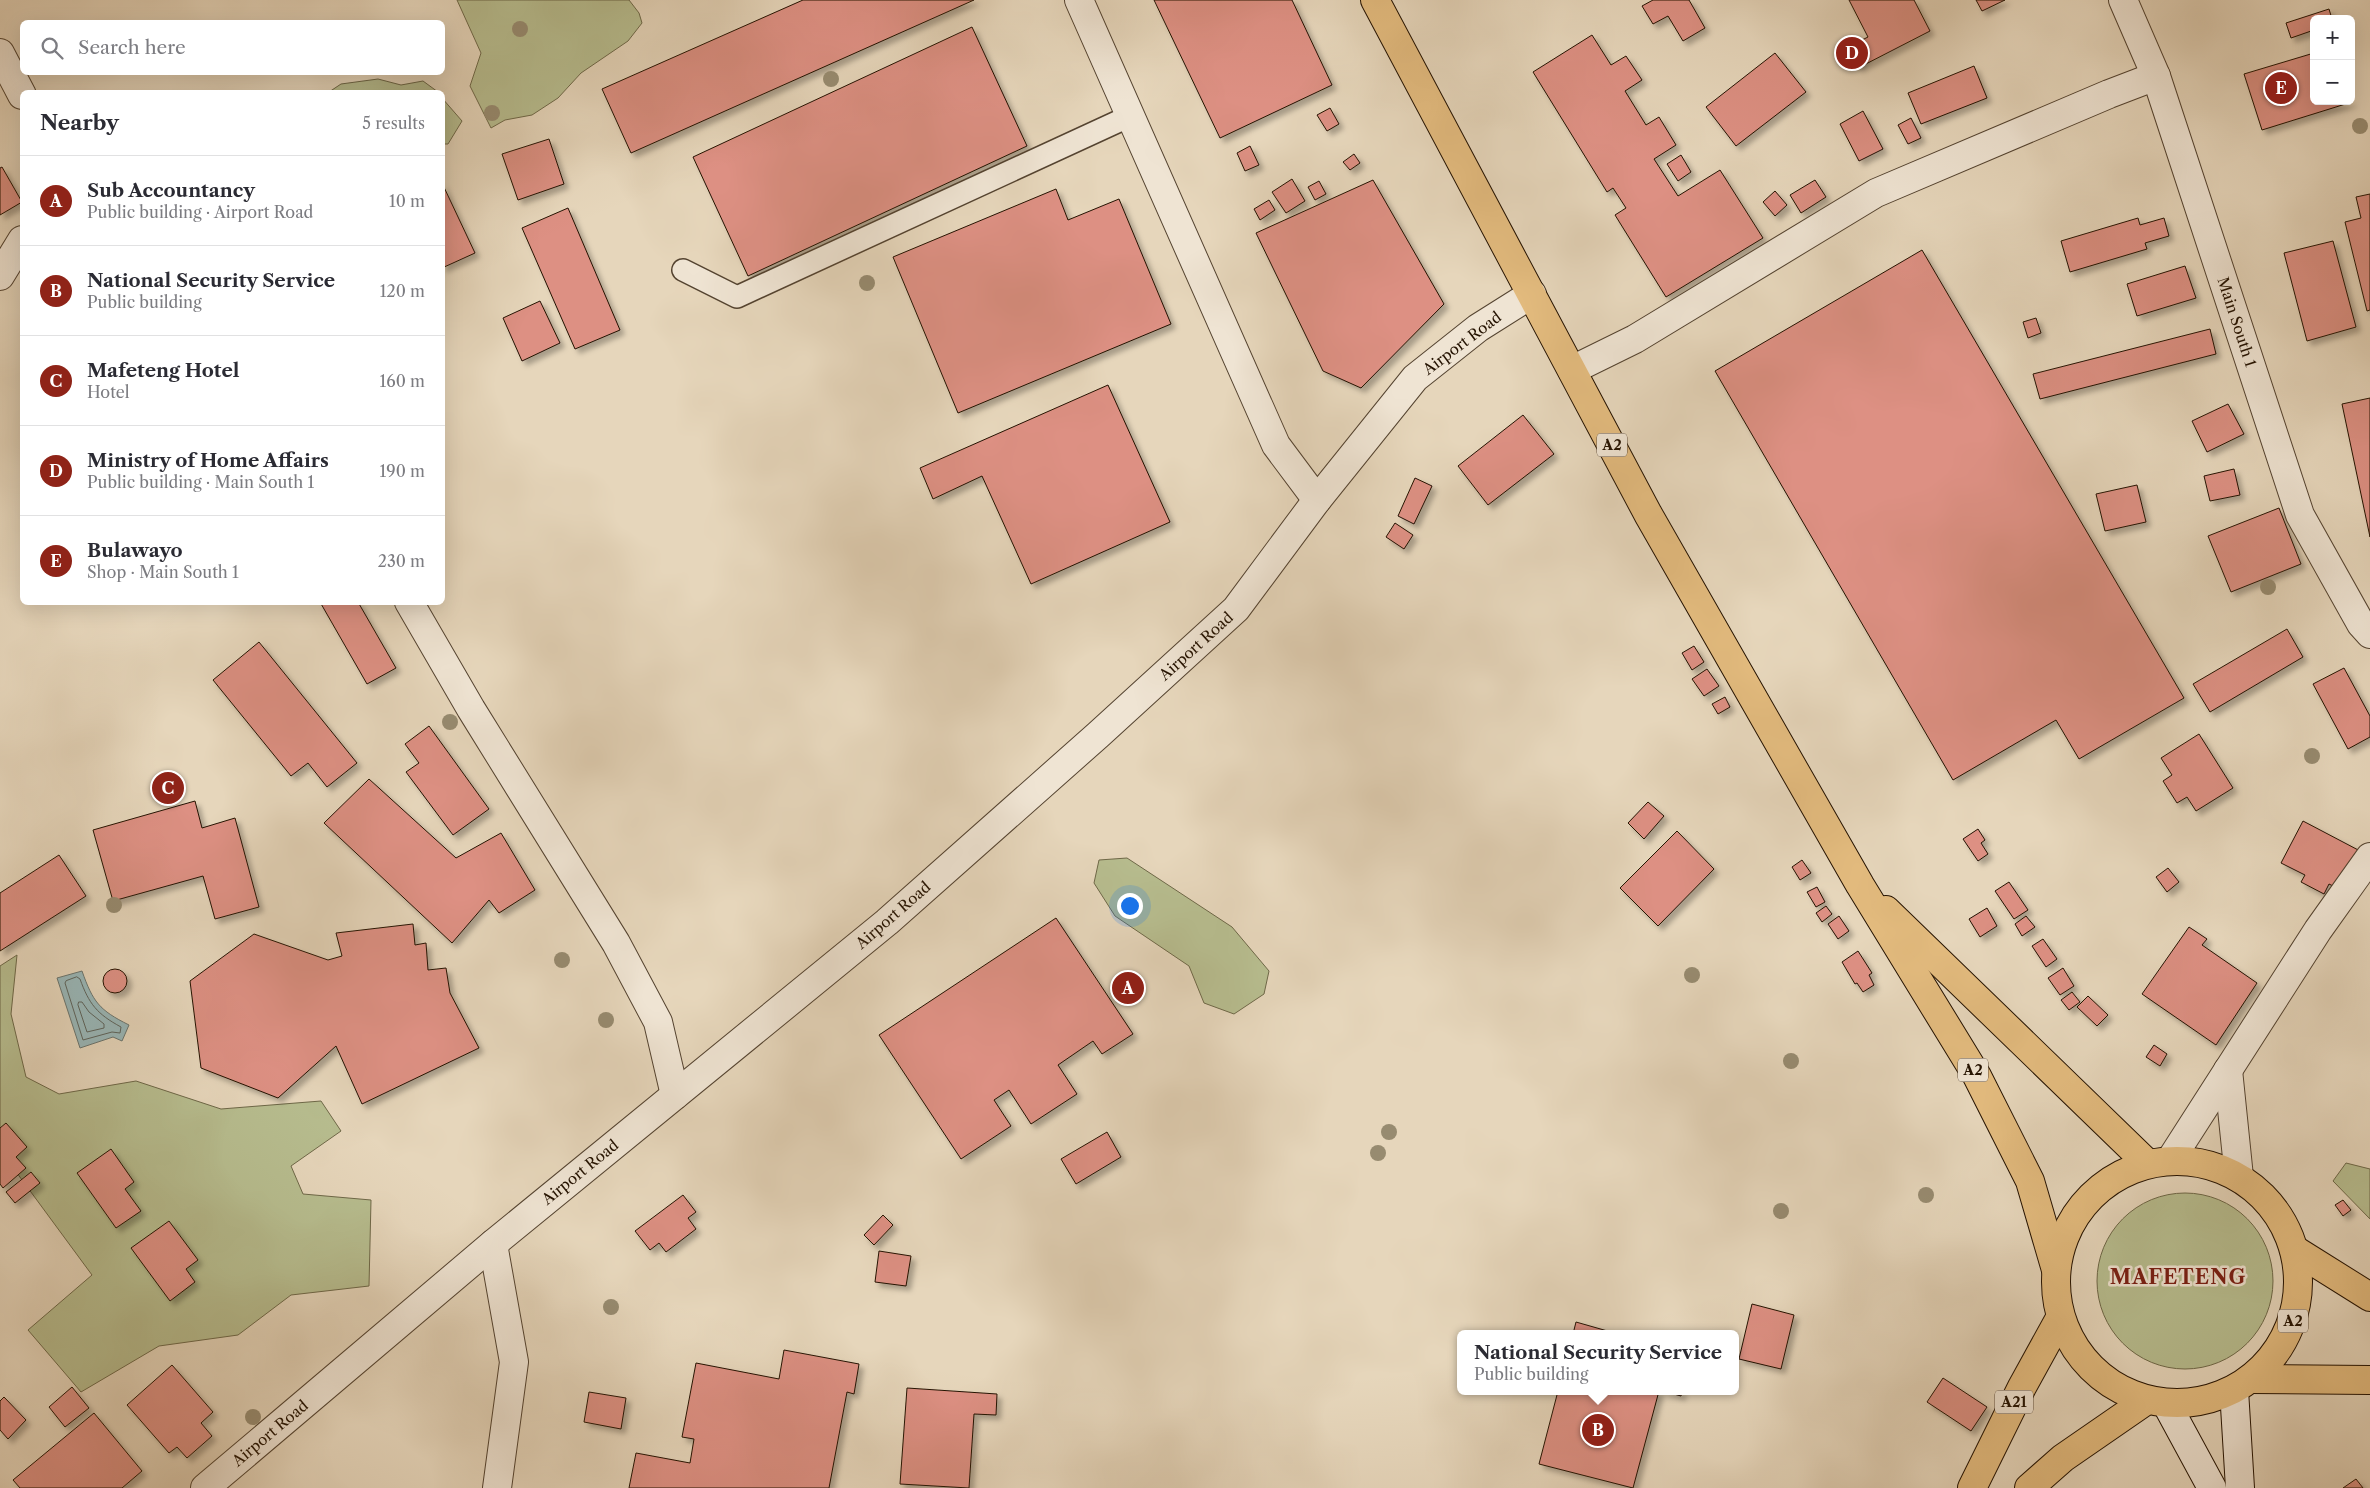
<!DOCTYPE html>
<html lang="en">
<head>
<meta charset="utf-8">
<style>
	:root { --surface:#fff; --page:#f2f2f3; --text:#2b2b33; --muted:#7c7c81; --line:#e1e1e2; --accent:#8f2418 }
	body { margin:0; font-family:"Libre Caslon Text",serif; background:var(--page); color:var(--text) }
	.controls { position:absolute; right:15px; top:15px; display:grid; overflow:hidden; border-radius:8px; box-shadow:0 5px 20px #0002 }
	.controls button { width:45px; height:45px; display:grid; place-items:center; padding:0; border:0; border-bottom:1px solid var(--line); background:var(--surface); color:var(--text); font:25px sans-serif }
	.you { position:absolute; left:1129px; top:905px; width:18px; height:18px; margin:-12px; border:4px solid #fff; border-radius:50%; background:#1a73e8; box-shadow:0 0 0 8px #1a73e833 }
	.badge { display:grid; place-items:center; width:32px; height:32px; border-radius:50%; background:var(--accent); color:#fff; font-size:16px; font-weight:700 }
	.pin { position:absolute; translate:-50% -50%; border:2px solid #fff; box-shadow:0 1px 5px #0006 }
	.popup { position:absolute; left:1457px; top:1330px; width:282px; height:65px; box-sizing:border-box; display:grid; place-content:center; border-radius:8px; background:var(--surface); filter:drop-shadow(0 1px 4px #0005); font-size:16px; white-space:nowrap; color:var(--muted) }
	.popup b { font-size:19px; color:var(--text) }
	.popup::after { content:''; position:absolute; left:50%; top:100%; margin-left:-10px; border:10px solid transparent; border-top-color:var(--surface) }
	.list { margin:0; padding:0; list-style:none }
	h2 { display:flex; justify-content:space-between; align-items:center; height:65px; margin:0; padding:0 20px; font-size:21px }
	h2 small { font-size:16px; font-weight:400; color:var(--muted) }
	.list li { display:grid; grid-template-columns:32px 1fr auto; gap:15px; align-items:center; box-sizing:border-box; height:90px; padding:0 20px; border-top:1px solid var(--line) }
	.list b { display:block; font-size:19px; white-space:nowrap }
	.list p { margin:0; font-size:16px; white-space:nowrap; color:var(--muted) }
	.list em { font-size:16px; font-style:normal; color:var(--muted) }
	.icon { flex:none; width:28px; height:28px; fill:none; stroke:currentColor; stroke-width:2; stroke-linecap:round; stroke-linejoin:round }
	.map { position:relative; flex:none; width:2370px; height:1488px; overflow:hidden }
	.search { position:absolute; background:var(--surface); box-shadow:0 5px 20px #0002; left:20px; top:20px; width:425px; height:55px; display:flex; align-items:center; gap:12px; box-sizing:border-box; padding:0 18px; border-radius:8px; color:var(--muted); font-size:19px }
	.panel { position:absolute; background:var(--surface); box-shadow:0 5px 20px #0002; left:20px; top:90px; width:425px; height:515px; border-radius:8px }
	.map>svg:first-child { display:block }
</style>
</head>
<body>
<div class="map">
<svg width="2370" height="1488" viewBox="0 0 2370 1488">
	<defs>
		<filter id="shadow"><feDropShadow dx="4.5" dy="4.5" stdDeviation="2.5" flood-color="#0004"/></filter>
	</defs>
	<rect width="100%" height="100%" fill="#e6d6bb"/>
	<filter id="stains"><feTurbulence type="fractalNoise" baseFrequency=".004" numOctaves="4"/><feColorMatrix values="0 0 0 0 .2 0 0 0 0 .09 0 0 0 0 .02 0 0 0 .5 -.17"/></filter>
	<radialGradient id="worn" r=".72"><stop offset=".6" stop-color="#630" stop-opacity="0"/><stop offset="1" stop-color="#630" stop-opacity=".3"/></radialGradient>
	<g fill="#b7bd8f" stroke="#6e6848">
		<path d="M 457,0 L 629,0 L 639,13 L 642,23 L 628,41 L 581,73 L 558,98 L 532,115 L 505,120 L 491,128 L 470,86 L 481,53 Z"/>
		<path d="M 378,79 L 401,85 L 423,81 L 438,92 L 329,92 L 341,84 Z"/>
		<path d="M 442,98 L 462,121 L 448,144 L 443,144 Z"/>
		<path d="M 1127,858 L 1232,927 L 1269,971 L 1264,994 L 1234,1014 L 1204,1003 L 1189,966 L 1115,916 L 1094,883 L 1099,860 Z"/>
		<path d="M 17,955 L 11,1014 L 26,1077 L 59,1094 L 136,1081 L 221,1109 L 321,1101 L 341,1131 L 291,1166 L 303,1194 L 371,1200 L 369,1286 L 291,1295 L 238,1335 L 159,1346 L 81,1392 L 28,1330 L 92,1275 L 0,1150 L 0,966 Z"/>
		<path d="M 2346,1163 L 2370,1169 L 2370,1219 L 2333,1181 Z"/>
		<circle cx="2185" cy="1281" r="88"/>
	</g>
	<path fill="#99b7b8" stroke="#6a756f" d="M 82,971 C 93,1002 99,1010 129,1025 L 122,1041 L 113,1037 L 80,1048 L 57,978 Z"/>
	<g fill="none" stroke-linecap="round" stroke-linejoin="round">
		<g stroke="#5e645c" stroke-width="1">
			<path d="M 77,977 L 80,979 C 89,1004 97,1014 121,1027 L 120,1033 L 112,1032 L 83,1040 L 65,983 L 66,981 Z"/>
			<path d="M 79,1002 L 82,1002 L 89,1012 L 104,1024 L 104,1028 L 87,1032 L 78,1005 Z"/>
		</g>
	</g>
	<g fill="#dd9083" stroke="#241201" filter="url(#shadow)">
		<path d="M 803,0 L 974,0 L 631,153 L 602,89 Z"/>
		<path d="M 1154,0 L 1292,0 L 1332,85 L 1220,138 Z"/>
		<path d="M 1653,0 L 1689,0 L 1705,28 L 1683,41 L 1668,16 L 1653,24 L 1642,6 Z"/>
		<path d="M 1849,0 L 1914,0 L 1930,31 L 1858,68 L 1848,47 L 1868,37 Z"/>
		<path d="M 1976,0 L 2005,0 L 1982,11 Z"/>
		<path d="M 2329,9 L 2332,19 L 2314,19 L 2314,30 L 2291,38 L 2286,23 Z"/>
		<path d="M 972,27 L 1027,146 L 748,276 L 693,157 Z"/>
		<path d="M 1592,35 L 1611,65 L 1626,56 L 1642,80 L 1625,91 L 1646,125 L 1659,117 L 1676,145 L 1654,159 L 1678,196 L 1720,170 L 1763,238 L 1666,297 L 1615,215 L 1626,208 L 1613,188 L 1607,192 L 1533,72 Z"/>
		<path d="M 1775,53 L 1806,92 L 1736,146 L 1706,107 Z"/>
		<path d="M 2314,53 L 2314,101 L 2352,102 L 2262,130 L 2244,74 Z"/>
		<path d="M 1974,66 L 1987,98 L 1921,124 L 1908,93 Z"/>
		<path d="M 1330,108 L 1339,124 L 1327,131 L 1317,115 Z"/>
		<path d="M 1863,111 L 1883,149 L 1859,161 L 1840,124 Z"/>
		<path d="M 1911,118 L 1921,138 L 1908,144 L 1898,125 Z"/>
		<path d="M 549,139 L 564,184 L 518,200 L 502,154 Z"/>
		<path d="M 1250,146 L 1259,165 L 1245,171 L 1237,153 Z"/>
		<path d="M 1354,154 L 1360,163 L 1350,170 L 1343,162 Z"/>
		<path d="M 1681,155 L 1691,172 L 1678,181 L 1667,164 Z"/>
		<path d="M 2,167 L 22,202 L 0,215 L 0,168 Z"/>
		<path d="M 1292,179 L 1305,201 L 1286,213 L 1272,192 Z"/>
		<path d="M 1373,180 L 1444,304 L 1361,388 L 1323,371 L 1256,233 Z"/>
		<path d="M 1815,180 L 1826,197 L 1801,213 L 1790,195 Z"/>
		<path d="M 1319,181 L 1326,194 L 1315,200 L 1308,187 Z"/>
		<path d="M 442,183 L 475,253 L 442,268 Z"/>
		<path d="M 1056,189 L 1068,220 L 1119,199 L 1171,324 L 958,413 L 893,257 Z"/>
		<path d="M 1775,191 L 1787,205 L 1775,216 L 1763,202 Z"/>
		<path d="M 2370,194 L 2370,310 L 2367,311 L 2345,222 L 2361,218 L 2356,197 Z"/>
		<path d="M 1269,200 L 1275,210 L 1260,220 L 1254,209 Z"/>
		<path d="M 568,208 L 620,330 L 575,349 L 522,228 Z"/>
		<path d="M 2138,218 L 2140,225 L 2164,218 L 2169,236 L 2145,243 L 2147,249 L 2070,272 L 2061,241 Z"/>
		<path d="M 2333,241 L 2356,327 L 2307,341 L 2284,253 Z"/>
		<path d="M 1922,250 L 2184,698 L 2079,759 L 2056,720 L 1953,780 L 1715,371 Z"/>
		<path d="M 2185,266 L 2196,298 L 2137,316 L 2127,284 Z"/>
		<path d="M 540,301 L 560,343 L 522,361 L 503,318 Z"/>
		<path d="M 2036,318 L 2041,333 L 2028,338 L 2023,322 Z"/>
		<path d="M 2210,329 L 2216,354 L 2040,399 L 2033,374 Z"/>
		<path d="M 1108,385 L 1170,522 L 1031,584 L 982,476 L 933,499 L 920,468 Z"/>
		<path d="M 2370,398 L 2370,537 L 2342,404 Z"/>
		<path d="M 2228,404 L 2244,434 L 2207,452 L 2192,421 Z"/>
		<path d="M 1523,415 L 1554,454 L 1488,505 L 1458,466 Z"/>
		<path d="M 2234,469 L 2240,495 L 2210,501 L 2204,476 Z"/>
		<path d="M 1415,478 L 1432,486 L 1414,524 L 1398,516 Z"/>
		<path d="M 2137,485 L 2146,522 L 2105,531 L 2096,494 Z"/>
		<path d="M 2279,508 L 2301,564 L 2231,592 L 2208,536 Z"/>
		<path d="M 1395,523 L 1413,535 L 1404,549 L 1386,537 Z"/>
		<path d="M 320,602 L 358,602 L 396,668 L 367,684 Z"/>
		<path d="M 2287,629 L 2303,657 L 2210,712 L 2193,684 Z"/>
		<path d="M 259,642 L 357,763 L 327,787 L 308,763 L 291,776 L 213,680 Z"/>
		<path d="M 1694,646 L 1704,662 L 1692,670 L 1682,653 Z"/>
		<path d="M 2344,668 L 2370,716 L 2370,737 L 2348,749 L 2313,684 Z"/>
		<path d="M 1707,669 L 1719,686 L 1704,696 L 1692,679 Z"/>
		<path d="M 1725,697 L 1730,707 L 1718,714 L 1712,704 Z"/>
		<path d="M 429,726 L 489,809 L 453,835 L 406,772 L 419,763 L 405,744 Z"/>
		<path d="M 2199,734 L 2233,788 L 2196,811 L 2187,797 L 2177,803 L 2163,781 L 2172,775 L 2161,758 Z"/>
		<path d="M 369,779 L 456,858 L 501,833 L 535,890 L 499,913 L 489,900 L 452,943 L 324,823 Z"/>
		<path d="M 195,801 L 202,828 L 235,818 L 259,907 L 215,919 L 203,876 L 113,901 L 93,830 Z"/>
		<path d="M 1648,802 L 1664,816 L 1644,839 L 1628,823 Z"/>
		<path d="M 2303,821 L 2362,852 L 2341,890 L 2329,884 L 2324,894 L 2301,882 L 2305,875 L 2281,863 Z"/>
		<path d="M 1978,829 L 1985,840 L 1981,843 L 1988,854 L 1978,861 L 1963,839 Z"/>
		<path d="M 1677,831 L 1714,869 L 1658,926 L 1620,888 Z"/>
		<path d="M 59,855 L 86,896 L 0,951 L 0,893 Z"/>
		<path d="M 1802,860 L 1811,873 L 1800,880 L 1792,867 Z"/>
		<path d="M 2168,868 L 2179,882 L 2167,892 L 2156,877 Z"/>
		<path d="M 2009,882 L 2028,910 L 2014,919 L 1995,891 Z"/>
		<path d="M 1817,887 L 1825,902 L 1816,907 L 1807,892 Z"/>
		<path d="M 1826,906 L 1832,914 L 1822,922 L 1816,913 Z"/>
		<path d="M 1987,908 L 1997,926 L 1980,937 L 1969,919 Z"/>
		<path d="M 1839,916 L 1849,931 L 1838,939 L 1828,924 Z"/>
		<path d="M 2026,916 L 2035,927 L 2022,936 L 2015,924 Z"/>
		<path d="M 1056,918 L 1133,1034 L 1102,1054 L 1093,1041 L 1058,1065 L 1077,1094 L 1031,1124 L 1009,1090 L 994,1100 L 1011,1126 L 961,1159 L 879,1035 Z"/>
		<path d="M 413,924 L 415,945 L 426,943 L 428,970 L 446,968 L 450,993 L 479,1048 L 362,1104 L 336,1046 L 278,1098 L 201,1068 L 190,981 L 254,934 L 328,960 L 342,956 L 336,933 Z"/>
		<path d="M 2189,927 L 2207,939 L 2202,945 L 2257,983 L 2216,1045 L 2142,994 Z"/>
		<path d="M 2043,939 L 2057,959 L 2046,967 L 2032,946 Z"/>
		<path d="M 1858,951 L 1872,973 L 1869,975 L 1874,985 L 1863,992 L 1857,983 L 1855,984 L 1842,962 Z"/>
		<path d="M 2063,968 L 2074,986 L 2060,995 L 2048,978 Z"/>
		<circle cx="115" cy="981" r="12"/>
		<path d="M 2072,992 L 2080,1002 L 2069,1010 L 2061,1000 Z"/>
		<path d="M 2088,996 L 2108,1015 L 2097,1026 L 2077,1007 Z"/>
		<path d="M 2154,1045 L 2167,1054 L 2160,1066 L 2146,1057 Z"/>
		<path d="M 6,1123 L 27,1147 L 16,1157 L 26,1168 L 3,1188 L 0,1184 L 0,1128 Z"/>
		<path d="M 1107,1132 L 1121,1157 L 1076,1184 L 1061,1159 Z"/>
		<path d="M 111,1149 L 134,1182 L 125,1189 L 141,1211 L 116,1228 L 77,1173 Z"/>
		<path d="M 31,1172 L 40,1183 L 15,1203 L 6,1192 Z"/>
		<path d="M 683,1195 L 696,1212 L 688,1218 L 696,1229 L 666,1252 L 659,1243 L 650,1250 L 635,1231 Z"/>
		<path d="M 2343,1200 L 2351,1210 L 2343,1216 L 2335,1205 Z"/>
		<path d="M 883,1215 L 893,1225 L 874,1245 L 864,1235 Z"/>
		<path d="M 169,1221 L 198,1260 L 186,1269 L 195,1282 L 170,1301 L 131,1248 Z"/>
		<path d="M 879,1251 L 911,1256 L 906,1286 L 875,1282 Z"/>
		<path d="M 1752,1304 L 1794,1315 L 1781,1369 L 1739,1359 Z"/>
		<path d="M 1576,1322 L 1618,1334 L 1573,1334 Z"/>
		<path d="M 784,1350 L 859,1364 L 854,1394 L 847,1392 L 829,1488 L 629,1488 L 636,1453 L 690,1463 L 694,1439 L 682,1437 L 696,1363 L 779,1379 Z"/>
		<path d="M 172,1365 L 213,1412 L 201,1423 L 212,1436 L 187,1458 L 177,1447 L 169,1453 L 127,1405 Z"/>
		<path d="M 1943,1378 L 1987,1407 L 1971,1431 L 1927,1402 Z"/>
		<path d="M 72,1387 L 89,1408 L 65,1427 L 49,1407 Z"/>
		<path d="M 907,1388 L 997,1394 L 996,1415 L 974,1414 L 969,1488 L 900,1484 Z"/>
		<path d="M 1558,1391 L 1659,1391 L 1633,1488 L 1539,1464 Z"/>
		<path d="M 1663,1391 L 1682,1391 L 1681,1396 Z"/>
		<path d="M 589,1392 L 626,1398 L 621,1429 L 584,1422 Z"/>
		<path d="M 4,1397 L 26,1420 L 8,1439 L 0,1430 L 0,1401 Z"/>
		<path d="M 94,1413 L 142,1471 L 122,1488 L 20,1488 L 13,1480 Z"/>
		<path d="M 2356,1479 L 2363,1488 L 2343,1488 Z"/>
	</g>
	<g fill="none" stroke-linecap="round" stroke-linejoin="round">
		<defs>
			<path id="lane" d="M 683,270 L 737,297 L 1130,116"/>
			<g id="street">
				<path d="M 1079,0 L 1276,445 L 1317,500"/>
				<path d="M 2123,0 L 2156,76 L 2300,515 L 2361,624 L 2370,634"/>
				<path d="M 0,53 L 22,95"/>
				<path d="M 0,276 L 22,240"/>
				<path d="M 1572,370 L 1635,339 L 1876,193 L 2109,94 L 2156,76"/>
				<path d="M 409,602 L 471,709 L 616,943 L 658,1022 L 675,1095"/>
				<path d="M 2228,1070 L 2239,1177"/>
				<path d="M 2171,1159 L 2318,930 L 2370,857"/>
				<path d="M 493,1244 L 514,1362 L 497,1488"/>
				<path d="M 205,1488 L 493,1244 L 887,922 L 1098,735 L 1236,609 L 1317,500 L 1415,378 L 1478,328 L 1532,294"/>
			</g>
			<g id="secondary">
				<path d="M 2234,1390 L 2240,1488"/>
				<path d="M 2166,1403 L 2212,1488"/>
			</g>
			<g id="primary">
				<path d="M 1375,0 L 1648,514 L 1860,885 L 1977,1076 L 2030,1181 L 2056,1270"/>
				<path d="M 1886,910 L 2147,1163"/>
				<circle cx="2177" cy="1282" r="121"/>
				<path d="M 2295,1250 L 2370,1297"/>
				<path d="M 2251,1379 L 2370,1380"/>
				<path d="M 1972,1488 L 2022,1387 L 2060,1318"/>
				<path d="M 2029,1488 L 2063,1458 L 2147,1400"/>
			</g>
		</defs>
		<use href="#lane" stroke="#544330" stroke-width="24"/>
		<use href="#street" stroke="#544330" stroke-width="30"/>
		<use href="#secondary" stroke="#241201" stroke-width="30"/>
		<use href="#primary" stroke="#241201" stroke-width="30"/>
		<use href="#lane" stroke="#efe4d3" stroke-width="21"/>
		<use href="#street" stroke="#efe4d3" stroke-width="28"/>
		<use href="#secondary" stroke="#efe4d3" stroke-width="28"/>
		<use href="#primary" stroke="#e3bb7e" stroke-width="28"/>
	</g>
	<g fill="#978b70">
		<circle cx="520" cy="29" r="8"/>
		<circle cx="831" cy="79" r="8"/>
		<circle cx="492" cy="113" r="8"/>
		<circle cx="2360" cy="126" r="8"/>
		<circle cx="867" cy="283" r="8"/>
		<circle cx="2268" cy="587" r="8"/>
		<circle cx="450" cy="722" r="8"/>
		<circle cx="2312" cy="756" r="8"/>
		<circle cx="114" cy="905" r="8"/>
		<circle cx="562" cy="960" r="8"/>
		<circle cx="1692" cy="975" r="8"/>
		<circle cx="606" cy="1020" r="8"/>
		<circle cx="1791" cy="1061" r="8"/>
		<circle cx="1389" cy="1132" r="8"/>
		<circle cx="1378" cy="1153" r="8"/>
		<circle cx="1926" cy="1195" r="8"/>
		<circle cx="1781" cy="1211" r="8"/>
		<circle cx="611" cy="1307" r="8"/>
		<circle cx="253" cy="1417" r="8"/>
	</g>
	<g text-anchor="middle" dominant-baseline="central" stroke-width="5" stroke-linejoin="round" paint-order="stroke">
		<g fill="#efe4d3" stroke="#615140" stroke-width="1">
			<rect x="1597" y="433.5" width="30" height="23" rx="4"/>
			<rect x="1958" y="1058.5" width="30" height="23" rx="4"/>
			<rect x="2278" y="1309.5" width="30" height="23" rx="4"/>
			<rect x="1995" y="1390.5" width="38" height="23" rx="4"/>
		</g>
		<g font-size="14" font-weight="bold" fill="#241201">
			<text x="1612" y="445">A2</text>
			<text x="1973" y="1070">A2</text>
			<text x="2293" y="1321">A2</text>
			<text x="2014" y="1402">A21</text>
		</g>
		<g font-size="15" fill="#241201" stroke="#efe4d3">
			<text transform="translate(2237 322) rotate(72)">Main South 1</text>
			<text transform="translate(1462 343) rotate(-37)">Airport Road</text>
			<text transform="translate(1196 646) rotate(-42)">Airport Road</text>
			<text transform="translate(893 915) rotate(-41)">Airport Road</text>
			<text transform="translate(580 1172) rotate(-39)">Airport Road</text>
			<text transform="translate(270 1433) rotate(-40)">Airport Road</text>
		</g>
		<g font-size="20" font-weight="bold" letter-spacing="1" fill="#7a1f14" stroke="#efe4d3">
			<text x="2178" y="1277">MAFETENG</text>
		</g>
	</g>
	<rect width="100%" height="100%" filter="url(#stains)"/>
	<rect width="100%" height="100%" fill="url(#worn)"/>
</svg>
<div class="controls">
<button>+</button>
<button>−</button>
</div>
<div class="you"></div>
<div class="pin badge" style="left:1128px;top:988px">A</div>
<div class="pin badge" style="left:1598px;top:1430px">B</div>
<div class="popup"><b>National Security Service</b>Public building</div>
<div class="pin badge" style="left:168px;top:788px">C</div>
<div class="pin badge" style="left:1852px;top:53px">D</div>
<div class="pin badge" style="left:2281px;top:88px">E</div>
<div class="search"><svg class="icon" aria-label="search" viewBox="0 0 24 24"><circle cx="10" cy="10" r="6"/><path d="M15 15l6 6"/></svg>Search here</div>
<section class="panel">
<h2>Nearby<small>5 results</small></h2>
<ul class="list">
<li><span class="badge">A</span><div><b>Sub Accountancy</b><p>Public building · Airport Road</p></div><em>10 m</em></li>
<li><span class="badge">B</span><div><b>National Security Service</b><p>Public building</p></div><em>120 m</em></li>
<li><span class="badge">C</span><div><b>Mafeteng Hotel</b><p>Hotel</p></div><em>160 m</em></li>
<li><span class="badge">D</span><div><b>Ministry of Home Affairs</b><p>Public building · Main South 1</p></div><em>190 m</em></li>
<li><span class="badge">E</span><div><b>Bulawayo</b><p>Shop · Main South 1</p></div><em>230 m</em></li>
</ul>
</section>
</div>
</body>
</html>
